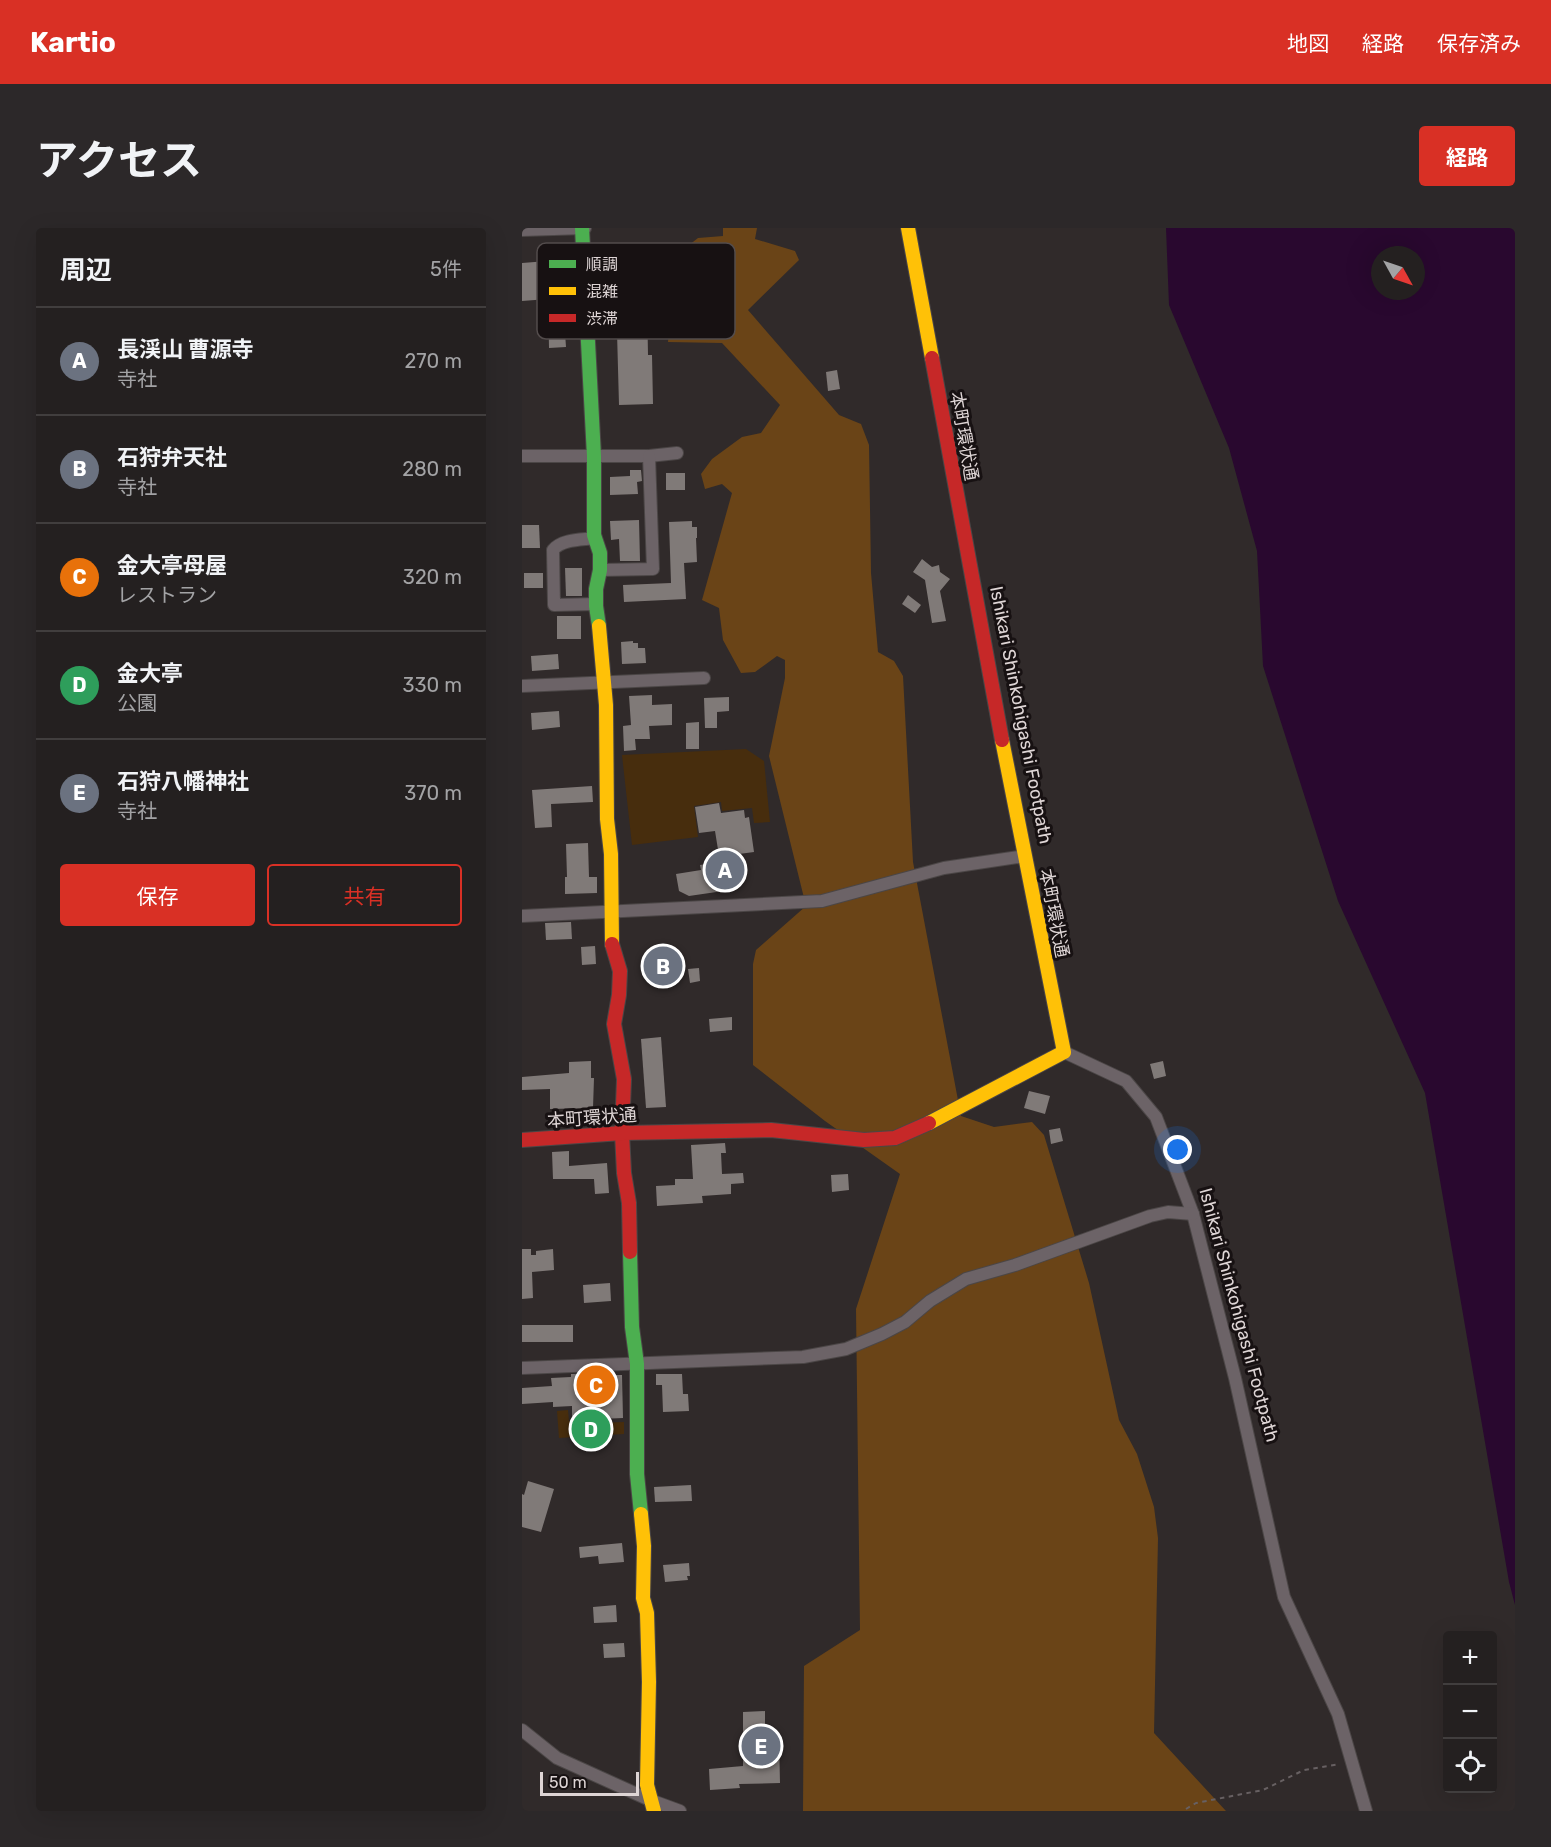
<!DOCTYPE html>
<html lang="ja">
<head>
<meta charset="utf-8">
<style>
	:root { --surface:#242020; --page:#2c2829; --text:#f1f3f6; --muted:#a3a3a5; --line:#413e3e; --accent:#d93025 }
	body { margin:0; font-family:Rubik,"Noto Sans JP",sans-serif; background:var(--page); color:var(--text) }
	.controls { position:absolute; right:18px; bottom:18px; display:grid; overflow:hidden; border-radius:6px; box-shadow:0 6px 24px #0002 }
	.controls button { width:54px; height:54px; display:grid; place-items:center; padding:0; border:0; border-bottom:2px solid var(--line); background:var(--surface); color:var(--text); font:30px sans-serif }
	.compass { position:absolute; left:849px; top:18px; width:54px; height:54px; border-radius:50%; background:var(--surface); box-shadow:0 6px 24px #0002; rotate:130deg }
	.scale { position:absolute; left:18px; bottom:15px; width:99px; box-sizing:border-box; padding-left:6px; border:3px solid #ded5d5; border-top:0; font-size:16px; line-height:21px; white-space:nowrap; color:#ded5d5; -webkit-text-stroke:4px #171112; paint-order:stroke }
	.you { position:absolute; left:656px; top:922px; width:21px; height:21px; margin:-15px; border:4px solid #fff; border-radius:50%; background:#1a73e8; box-shadow:0 0 0 9px #1a73e833 }
	.badge { display:grid; place-items:center; width:39px; height:39px; border-radius:50%; background:var(--accent); color:#fff; font-size:20px; font-weight:700 }
	.pin { position:absolute; translate:-50% -50%; border:3px solid #fff; box-shadow:0 2px 6px #0006 }
	.list { margin:0; padding:0; list-style:none }
	h2 { display:flex; justify-content:space-between; align-items:center; height:78px; margin:0; padding:0 24px; font-size:26px }
	h2 small { font-size:20px; font-weight:400; color:var(--muted) }
	.list li { display:grid; grid-template-columns:39px 1fr auto; gap:18px; align-items:center; box-sizing:border-box; height:108px; padding:0 24px; border-top:2px solid var(--line) }
	.list b { display:block; font-size:22px; white-space:nowrap }
	.list p { margin:0; font-size:20px; white-space:nowrap; color:var(--muted) }
	.list em { font-size:20px; font-style:normal; color:var(--muted) }
	.actions { display:flex; gap:12px; padding:18px 24px }
	.actions a { flex:1; padding:14px 0; border:2px solid var(--accent); border-radius:6px; text-align:center; font-size:21px; color:var(--accent) }
	.actions .main { background:var(--accent); color:#fff }
	.icon { flex:none; width:33px; height:33px; fill:none; stroke:currentColor; stroke-width:2; stroke-linecap:round; stroke-linejoin:round }
	.map { position:relative; flex:none; width:993px; height:1583px; overflow:hidden; border-radius:6px }
	header { display:flex; align-items:center; gap:36px; box-sizing:border-box; height:84px; padding:0 30px; background:var(--accent); color:#fff }
	header strong { font-size:28px }
	nav { display:flex; gap:33px; margin-inline-start:auto; font-size:21px }
	.intro { display:flex; align-items:center; justify-content:space-between; box-sizing:border-box; height:144px; padding:0 36px }
	h1 { margin:0; font-size:42px }
	.button { padding:15px 27px; border-radius:6px; background:var(--accent); color:#fff; font-size:21px; font-weight:700 }
	main { display:flex; gap:36px; padding:0 36px }
	aside { flex:1; background:var(--surface); border-radius:6px; box-shadow:0 6px 24px #0002 }
	.map>svg:first-child { display:block }
</style>
</head>
<body>
<header>
<strong>Kartio</strong>
<nav><a>地図</a><a>経路</a><a>保存済み</a></nav>
</header>
<div class="intro"><h1>アクセス</h1><a class="button">経路</a></div>
<main>
<aside>
<h2>周辺<small>5件</small></h2>
<ul class="list">
<li><span class="badge" style="background:#6b7280">A</span><div><b>長渓山 曹源寺</b><p>寺社</p></div><em>270 m</em></li>
<li><span class="badge" style="background:#6b7280">B</span><div><b>石狩弁天社</b><p>寺社</p></div><em>280 m</em></li>
<li><span class="badge" style="background:#e8710a">C</span><div><b>金大亭母屋</b><p>レストラン</p></div><em>320 m</em></li>
<li><span class="badge" style="background:#2e9e5b">D</span><div><b>金大亭</b><p>公園</p></div><em>330 m</em></li>
<li><span class="badge" style="background:#6b7280">E</span><div><b>石狩八幡神社</b><p>寺社</p></div><em>370 m</em></li>
</ul>
<div class="actions"><a class="main">保存</a><a>共有</a></div>
</aside>
<div class="map">
<svg width="993" height="1583" viewBox="0 0 993 1583">
	<rect width="100%" height="100%" fill="#302a2a"/>
	<g fill="#472d0d">
		<path d="M 224,521 L 242,533 L 248,594 L 232,595 L 230,580 L 200,583 L 199,574 L 172,578 L 176,609 L 110,617 L 100,527 Z"/>
		<path d="M 46,1182 L 47,1193 L 73,1191 L 75,1195 L 102,1194 L 102,1206 L 37,1210 L 35,1183 Z"/>
	</g>
	<path fill="#6a4417" d="M 201,0 L 235,0 L 233,11 L 273,23 L 277,32 L 226,82 L 317,187 L 339,196 L 347,217 L 349,345 L 356,424 L 372,433 L 381,448 L 391,634 L 439,888 L 472,899 L 510,894 L 522,907 L 567,1055 L 597,1192 L 615,1226 L 632,1279 L 636,1310 L 632,1505 L 704,1583 L 281,1583 L 282,1438 L 338,1402 L 334,1081 L 378,946 L 303,893 L 231,837 L 231,736 L 234,722 L 284,678 L 247,528 L 263,450 L 263,432 L 255,428 L 233,444 L 219,445 L 201,412 L 197,380 L 180,372 L 210,265 L 200,256 L 183,261 L 179,246 L 190,231 L 220,209 L 239,205 L 258,177 L 200,115 L 146,114 L 153,28 L 176,10 L 201,8 Z"/>
	<path fill="#29082f" fill-rule="evenodd" d="M 644,0 L 993,0 L 993,1377 L 987,1354 L 903,865 L 816,673 L 741,438 L 735,323 L 707,220 L 647,77 ZM 858,27 L 894,27 L 894,63 L 858,63 Z"/>
	<g fill="#807a78">
		<path d="M 125,28 L 125,35 L 130,34 L 130,42 L 133,42 L 134,61 L 130,61 L 131,72 L 125,73 L 126,127 L 130,127 L 131,176 L 97,177 L 95,104 L 88,105 L 85,30 Z"/>
		<path d="M 38,32 L 44,119 L 27,120 L 26,71 L 0,73 L 0,35 Z"/>
		<path d="M 315,142 L 318,161 L 306,163 L 304,144 Z"/>
		<path d="M 108,242 L 119,242 L 120,253 L 115,254 L 116,266 L 88,267 L 88,249 L 108,248 Z"/>
		<rect x="144" y="245" width="19" height="17"/>
		<path d="M 117,292 L 118,333 L 98,333 L 97,311 L 89,312 L 88,293 Z"/>
		<path d="M 170,293 L 170,299 L 175,299 L 175,310 L 174,310 L 175,334 L 162,335 L 164,371 L 102,374 L 101,357 L 149,355 L 147,294 Z"/>
		<path d="M 0,297 L 17,297 L 18,320 L 0,320 Z"/>
		<path d="M 400,331 L 410,339 L 417,337 L 418,344 L 428,351 L 418,363 L 424,393 L 410,395 L 403,352 L 391,344 Z"/>
		<path d="M 43,340 L 60,340 L 60,368 L 44,368 Z"/>
		<rect x="2" y="345" width="19" height="15"/>
		<path d="M 386,367 L 399,377 L 393,385 L 380,376 Z"/>
		<rect x="35" y="388" width="24" height="23"/>
		<path d="M 111,413 L 111,415 L 116,415 L 116,420 L 123,420 L 124,435 L 100,436 L 99,414 Z"/>
		<path d="M 36,426 L 37,441 L 10,443 L 9,428 Z"/>
		<path d="M 130,467 L 130,477 L 150,476 L 150,497 L 127,498 L 128,511 L 113,511 L 114,522 L 102,523 L 101,498 L 109,497 L 107,468 Z"/>
		<path d="M 207,469 L 207,483 L 195,484 L 195,500 L 183,500 L 182,470 Z"/>
		<path d="M 37,483 L 38,499 L 10,502 L 9,485 Z"/>
		<path d="M 177,494 L 177,521 L 164,521 L 164,495 Z"/>
		<path d="M 70,558 L 71,574 L 29,576 L 30,599 L 13,600 L 10,562 Z"/>
		<path d="M 197,575 L 199,585 L 222,582 L 223,590 L 227,589 L 232,624 L 217,626 L 221,655 L 214,656 L 215,661 L 167,668 L 157,663 L 154,646 L 179,642 L 178,637 L 198,634 L 193,603 L 177,605 L 173,579 Z"/>
		<path d="M 66,615 L 67,649 L 75,649 L 75,665 L 43,666 L 43,649 L 45,649 L 44,616 Z"/>
		<path d="M 49,694 L 50,711 L 24,712 L 23,695 Z"/>
		<path d="M 73,718 L 74,736 L 60,737 L 59,719 Z"/>
		<path d="M 151,729 L 153,743 L 132,747 L 130,733 Z"/>
		<path d="M 177,740 L 178,753 L 168,755 L 166,741 Z"/>
		<path d="M 210,789 L 210,802 L 188,804 L 187,791 Z"/>
		<path d="M 139,809 L 144,879 L 124,880 L 119,811 Z"/>
		<path d="M 69,833 L 69,850 L 72,850 L 71,880 L 28,881 L 28,861 L 0,862 L 0,849 L 47,845 L 47,834 Z"/>
		<path d="M 641,833 L 644,848 L 632,851 L 628,836 Z"/>
		<path d="M 507,863 L 528,868 L 523,886 L 502,880 Z"/>
		<path d="M 538,900 L 541,913 L 529,916 L 527,902 Z"/>
		<path d="M 203,915 L 204,925 L 199,925 L 200,946 L 221,945 L 222,955 L 209,956 L 209,966 L 180,968 L 181,975 L 135,978 L 134,958 L 153,957 L 153,951 L 171,951 L 169,917 Z"/>
		<path d="M 47,923 L 47,938 L 85,935 L 87,965 L 73,966 L 72,951 L 31,951 L 30,924 Z"/>
		<path d="M 326,946 L 327,962 L 310,964 L 309,947 Z"/>
		<path d="M 0,1021 L 9,1021 L 9,1027 L 14,1027 L 14,1023 L 31,1021 L 32,1042 L 10,1044 L 11,1070 L 0,1071 Z"/>
		<path d="M 88,1055 L 89,1073 L 62,1075 L 61,1057 Z"/>
		<rect x="0" y="1097" width="51" height="17"/>
		<path d="M 91,1145 L 91,1147 L 100,1147 L 101,1190 L 79,1191 L 78,1187 L 50,1188 L 50,1178 L 31,1179 L 31,1174 L 0,1176 L 0,1160 L 30,1158 L 29,1150 L 49,1149 L 49,1146 Z"/>
		<path d="M 134,1146 L 160,1146 L 161,1166 L 166,1166 L 167,1183 L 141,1184 L 140,1157 L 134,1157 Z"/>
		<path d="M 6,1253 L 32,1261 L 19,1304 L 0,1299 L 0,1266 L 2,1267 Z"/>
		<path d="M 169,1257 L 170,1273 L 133,1274 L 132,1259 Z"/>
		<path d="M 100,1315 L 102,1334 L 77,1336 L 76,1328 L 58,1330 L 57,1319 Z"/>
		<path d="M 167,1335 L 168,1348 L 165,1348 L 166,1352 L 143,1354 L 141,1337 Z"/>
		<path d="M 94,1377 L 95,1394 L 72,1395 L 71,1379 Z"/>
		<path d="M 102,1415 L 103,1429 L 82,1430 L 81,1416 Z"/>
		<path d="M 243,1483 L 243,1509 L 257,1509 L 258,1555 L 217,1556 L 218,1560 L 188,1562 L 187,1541 L 221,1538 L 221,1484 Z"/>
	</g>
	<g fill="none" stroke-linecap="round" stroke-linejoin="round">
		<defs>
			<g id="street">
				<path d="M 0,2 L 63,0"/>
				<path d="M 0,228 L 127,228 L 155,225"/>
				<path d="M 73,310 C 59,312 40,311 31,322 L 32,377 L 74,376"/>
				<path d="M 78,342 L 131,341 L 127,228"/>
				<path d="M 0,458 L 182,450"/>
				<path d="M 0,688 L 300,673 L 422,640 L 503,628"/>
				<path d="M 542,824 L 604,853 L 634,889 L 671,986 L 713,1150 L 762,1369 L 816,1486 L 844,1583"/>
				<path d="M 0,1140 L 281,1129 L 324,1121 L 360,1106 L 383,1094 L 408,1073 L 444,1051 L 493,1037 L 628,988 L 646,984 L 671,986"/>
				<path d="M 0,1502 L 35,1530 L 128,1572 L 158,1583"/>
			</g>
			<g id="fast">
				<path d="M 60,0 L 72,228 L 72,307 L 78,325 L 78,342 L 74,361 L 74,378 L 77,398"/>
				<path d="M 108,1024 L 110,1099 L 115,1136 L 115,1246 L 119,1286"/>
			</g>
			<g id="slow">
				<path d="M 386,0 L 410,130"/>
				<path d="M 77,398 L 84,477 L 85,591 L 89,626 L 90,716"/>
				<path d="M 407,895 L 542,824 L 480,512"/>
				<path d="M 119,1286 L 122,1318 L 121,1370 L 125,1385 L 127,1454 L 125,1557 L 132,1583"/>
			</g>
			<g id="jam">
				<path d="M 410,130 L 480,512"/>
				<path d="M 90,716 L 98,743 L 97,767 L 92,796 L 102,851 L 100,905 L 102,945 L 107,975 L 108,1024"/>
				<path d="M 0,912 L 100,905 L 249,902 L 342,912 L 373,910 L 407,895"/>
			</g>
		</defs>
		<use href="#street" stroke="#4b4646" stroke-width="14"/>
		<use href="#fast" stroke="#4b4646" stroke-width="16"/>
		<use href="#slow" stroke="#4b4646" stroke-width="16"/>
		<use href="#jam" stroke="#4b4646" stroke-width="16"/>
		<path stroke="#676062" stroke-width="2" stroke-dasharray="4.5 4.5" stroke-linecap="butt" d="M 664,1581 L 674,1575 L 741,1562 L 782,1542 L 818,1536"/>
		<use href="#street" stroke="#6c6367" stroke-width="12"/>
		<use href="#fast" stroke="#4caf50" stroke-width="14"/>
		<use href="#slow" stroke="#ffc107" stroke-width="14"/>
		<use href="#jam" stroke="#c62828" stroke-width="14"/>
	</g>
	<g text-anchor="middle" dominant-baseline="central" stroke-width="6" stroke-linejoin="round" paint-order="stroke">
		<g font-size="18" fill="#ded5d5" stroke="#171112">
			<text transform="translate(442 208) rotate(80)">本町環状通</text>
			<text transform="translate(499 487) rotate(79)">Ishikari Shinkohigashi Footpath</text>
			<text transform="translate(532 685) rotate(79)">本町環状通</text>
			<text transform="translate(70 890) rotate(-4)">本町環状通</text>
			<text transform="translate(717 1087) rotate(75)">Ishikari Shinkohigashi Footpath</text>
		</g>
	</g>
	<rect x="15" y="15" width="198" height="96" rx="9" fill="#171112" stroke="#534c4c" stroke-width="1.5"/>
	<rect x="27" y="32" width="27" height="8" fill="#4caf50"/>
	<rect x="27" y="59" width="27" height="8" fill="#ffc107"/>
	<rect x="27" y="86" width="27" height="8" fill="#c62828"/>
	<g font-size="16" fill="#ded5d5">
		<text x="64" y="42">順調</text>
		<text x="64" y="69">混雑</text>
		<text x="64" y="96">渋滞</text>
	</g>
</svg>
<div class="controls">
<button>+</button>
<button>−</button>
<button><svg class="icon" aria-label="locate" viewBox="0 0 24 24"><circle cx="12" cy="12" r="6"/><path d="M12 2v4M12 18v4M2 12h4M18 12h4"/></svg></button>
</div>
<svg class="compass" viewBox="-18 -18 36 36"><path d="M0-13l5 13h-10z" fill="#e53935"/><path d="M0 13l5-13h-10z" fill="#a3a3a5"/></svg>
<div class="scale">50 m</div>
<div class="you"></div>
<div class="pin badge" style="left:203px;top:642px;background:#6b7280">A</div>
<div class="pin badge" style="left:141px;top:738px;background:#6b7280">B</div>
<div class="pin badge" style="left:74px;top:1157px;background:#e8710a">C</div>
<div class="pin badge" style="left:69px;top:1201px;background:#2e9e5b">D</div>
<div class="pin badge" style="left:239px;top:1518px;background:#6b7280">E</div>
</div>
</main>
</body>
</html>
